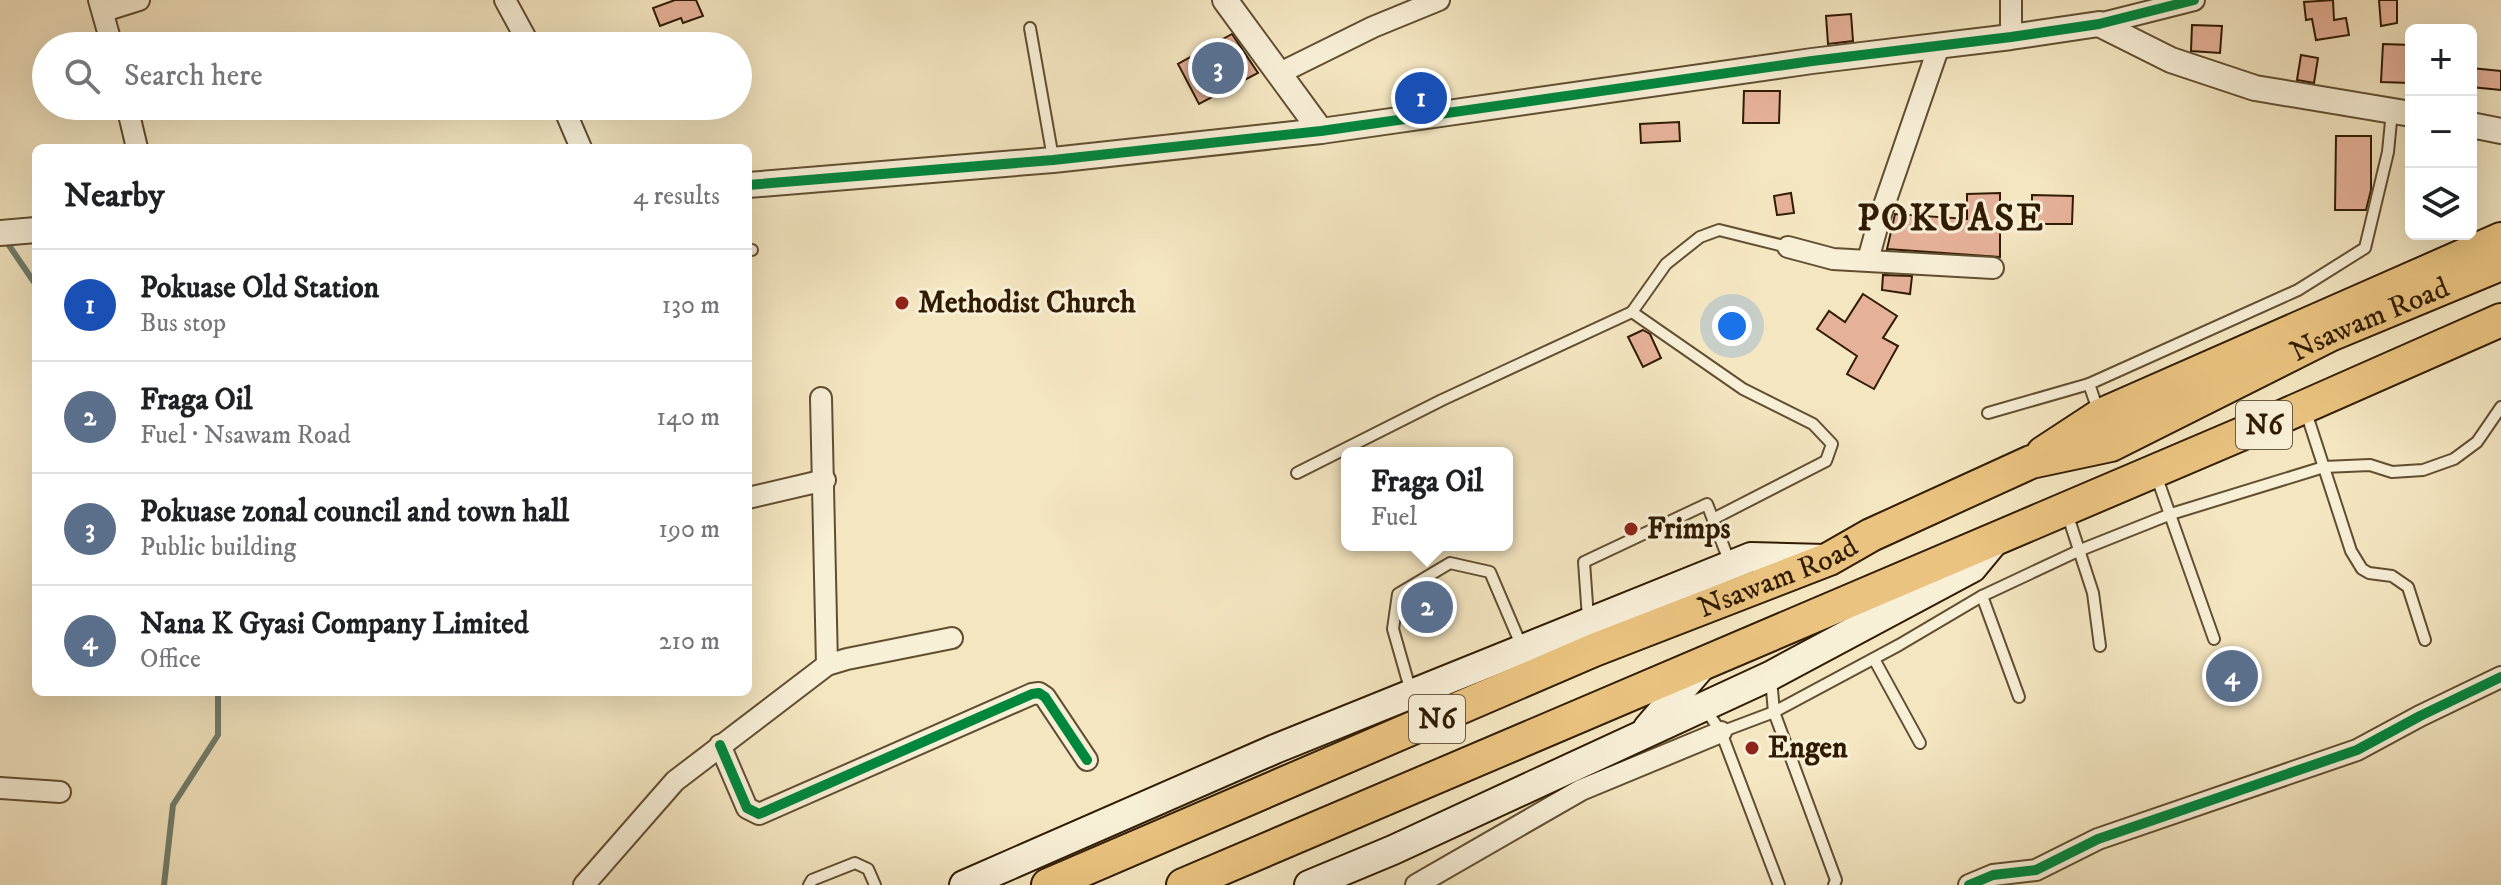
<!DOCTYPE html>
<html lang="en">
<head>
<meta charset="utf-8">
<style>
	:root { --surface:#fff; --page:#f6f6f6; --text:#202124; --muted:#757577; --line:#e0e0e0; --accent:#ea580c }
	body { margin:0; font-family:"IM FELL DW Pica",serif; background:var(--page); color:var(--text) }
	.controls { position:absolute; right:24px; top:24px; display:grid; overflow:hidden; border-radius:12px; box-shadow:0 8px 32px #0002 }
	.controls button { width:72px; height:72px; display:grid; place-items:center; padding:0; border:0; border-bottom:2px solid var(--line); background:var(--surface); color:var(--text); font:40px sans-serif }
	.you { position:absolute; left:1732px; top:326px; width:28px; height:28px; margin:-20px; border:6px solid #fff; border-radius:50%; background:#1a73e8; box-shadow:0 0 0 12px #1a73e833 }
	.badge { display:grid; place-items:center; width:52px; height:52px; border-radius:50%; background:var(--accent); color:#fff; font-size:26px; font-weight:700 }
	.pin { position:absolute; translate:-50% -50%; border:4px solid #fff; box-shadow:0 2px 8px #0006 }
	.popup { position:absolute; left:1341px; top:447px; width:172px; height:104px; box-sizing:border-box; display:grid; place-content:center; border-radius:12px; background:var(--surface); filter:drop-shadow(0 2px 6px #0005); font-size:26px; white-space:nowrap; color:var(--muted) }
	.popup b { font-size:30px; color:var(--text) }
	.popup::after { content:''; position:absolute; left:50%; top:100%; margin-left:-16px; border:16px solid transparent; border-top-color:var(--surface) }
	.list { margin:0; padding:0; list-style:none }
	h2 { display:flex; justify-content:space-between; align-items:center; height:104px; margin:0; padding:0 32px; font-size:34px }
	h2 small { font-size:26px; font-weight:400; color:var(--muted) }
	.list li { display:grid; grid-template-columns:52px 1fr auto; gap:24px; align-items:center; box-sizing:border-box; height:112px; padding:0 32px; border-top:2px solid var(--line) }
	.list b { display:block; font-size:30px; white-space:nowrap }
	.list p { margin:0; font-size:26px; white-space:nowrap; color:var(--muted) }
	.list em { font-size:26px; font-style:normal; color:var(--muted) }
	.icon { flex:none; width:44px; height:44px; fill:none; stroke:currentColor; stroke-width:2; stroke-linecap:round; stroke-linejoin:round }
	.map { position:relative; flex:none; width:2501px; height:885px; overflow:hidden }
	.search { position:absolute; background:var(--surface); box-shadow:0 8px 32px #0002; left:32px; top:32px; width:720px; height:88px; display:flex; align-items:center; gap:20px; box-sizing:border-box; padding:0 28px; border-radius:44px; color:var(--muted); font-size:30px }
	.panel { position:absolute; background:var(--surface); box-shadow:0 8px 32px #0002; left:32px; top:144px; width:720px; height:552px; border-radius:12px }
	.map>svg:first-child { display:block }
</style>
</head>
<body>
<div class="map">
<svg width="2501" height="885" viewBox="0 0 2501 885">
	<rect width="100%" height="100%" fill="#f4e6c1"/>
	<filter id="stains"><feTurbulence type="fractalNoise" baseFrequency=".0025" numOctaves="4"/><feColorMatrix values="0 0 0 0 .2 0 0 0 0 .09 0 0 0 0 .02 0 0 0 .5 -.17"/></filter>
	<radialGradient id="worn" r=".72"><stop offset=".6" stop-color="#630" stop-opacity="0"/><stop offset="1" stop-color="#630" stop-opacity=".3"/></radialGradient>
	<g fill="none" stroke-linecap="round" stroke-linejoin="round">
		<g stroke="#717d6d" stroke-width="6">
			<path d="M 4,238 L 36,285"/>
			<path d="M 164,885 L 173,805 L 218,735 L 218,692"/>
		</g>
	</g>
	<g fill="#e6b199" stroke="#301b00" stroke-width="2">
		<path d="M 675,0 L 696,0 L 703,16 L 683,23 L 681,18 L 660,26 L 653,8 Z"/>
		<path d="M 2333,0 L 2334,20 L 2346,18 L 2349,35 L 2316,40 L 2312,19 L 2306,20 L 2304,2 Z"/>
		<path d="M 2379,0 L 2397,0 L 2397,23 L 2381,26 Z"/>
		<path d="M 1851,14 L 1853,41 L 1828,44 L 1826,16 Z"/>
		<path d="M 2192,25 L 2222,26 L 2220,53 L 2191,51 Z"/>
		<path d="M 1232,34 L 1258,73 L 1199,104 L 1178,64 Z"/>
		<path d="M 2383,44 L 2411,45 L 2411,83 L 2381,82 Z"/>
		<path d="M 2301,55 L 2318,58 L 2314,83 L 2297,80 Z"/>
		<path d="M 2471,68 L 2501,71 L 2501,90 L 2471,87 Z"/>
		<path d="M 1744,91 L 1780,91 L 1779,123 L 1743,123 Z"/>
		<path d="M 1679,122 L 1680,141 L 1641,143 L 1640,124 Z"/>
		<path d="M 2336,136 L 2371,136 L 2371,190 L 2366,210 L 2335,210 Z"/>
		<path d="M 1791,193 L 1794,213 L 1777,215 L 1774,196 Z"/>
		<path d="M 2000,193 L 2000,257 L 1887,249 L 1895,214 L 1967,219 L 1967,194 Z"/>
		<path d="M 2032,195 L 2073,196 L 2072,224 L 2032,224 Z"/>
		<path d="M 1883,275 L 1912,276 L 1910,294 L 1882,290 Z"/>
		<path d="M 1863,294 L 1897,316 L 1883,338 L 1898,346 L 1874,389 L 1847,374 L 1857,356 L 1817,329 L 1829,311 L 1845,322 Z"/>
		<path d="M 1643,330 L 1650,334 L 1661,358 L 1643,367 L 1628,337 Z"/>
	</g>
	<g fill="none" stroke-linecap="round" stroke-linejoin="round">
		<defs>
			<g id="service">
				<path d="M 1030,28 L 1053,158"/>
				<path d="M 748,250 L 752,250"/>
				<path d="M 1632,312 L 1743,389 L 1813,424 L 1832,444 L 1826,461 L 1713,519"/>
				<path d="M 2305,409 L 2351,551 L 2362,569 L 2369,573 L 2392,576 L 2408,587 L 2425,640"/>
				<path d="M 2098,410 L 2089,384 L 2298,290 L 2365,248 L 2388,152 L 2392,111"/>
				<path d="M 1988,413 L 2089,384"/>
				<path d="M 1297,473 L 1442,400 L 1632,312 L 1666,264 L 1700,237 L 1719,230 L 1788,247"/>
				<path d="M 2156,475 L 2214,639"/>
				<path d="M 2067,513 L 2093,593 L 2100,646"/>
				<path d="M 1982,596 L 2019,697"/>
				<path d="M 1588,618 L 1584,562 L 1707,504 L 1730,563"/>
				<path d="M 1874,659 L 1920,743"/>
				<path d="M 1771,679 L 1774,712 L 1836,880 L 1834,885"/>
				<path d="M 1411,692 L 1393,629 L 1398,594 L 1450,563 L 1490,572 L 1522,647"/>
				<path d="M 1704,707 L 1721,732 L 1779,885"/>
				<path d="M 1721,732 L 1774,712 L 1899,645 L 1982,596 L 2078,551 L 2171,514 L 2324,467 L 2370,465 L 2392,472 L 2423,470 L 2454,459 L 2477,442 L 2501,407"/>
				<path d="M 809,885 L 812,880 L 855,863 L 868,869 L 875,885"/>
			</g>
			<g id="minor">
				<path d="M 99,0 L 112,46"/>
				<path d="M 505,0 L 530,46"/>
				<path d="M 2011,0 L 2011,37"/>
				<path d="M 104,11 L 139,0"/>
				<path d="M 2099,24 L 2194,0"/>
				<path d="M 1280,73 L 1373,27 L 1439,0"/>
				<path d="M 127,106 L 137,148"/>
				<path d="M 563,106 L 581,148"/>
				<path d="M 1788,247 L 1833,259 L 1993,268"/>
				<path d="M 1868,260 L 1879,220 L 1939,46"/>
				<path d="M 821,398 L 827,665"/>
				<path d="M 748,498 L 825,480"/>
				<path d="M 720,745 L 747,808 L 759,814 L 1032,694 L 1039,693 L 1045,697 L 1087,760"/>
				<path d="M 0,788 L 60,792"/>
				<path d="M 584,885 L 675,781 L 827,665 L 847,659 L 952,638"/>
				<path d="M 1416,885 L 1581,790 L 1721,732"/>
				<path d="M 1969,885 L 1993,875 L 2036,870 L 2098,839 L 2357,750 L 2420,716 L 2501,677"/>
			</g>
			<g id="tertiary">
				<path d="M 1225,0 L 1321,131"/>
				<path d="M 2471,125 L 2501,131"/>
				<path d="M 748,185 L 1053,160 L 1321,131 L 1812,61 L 2011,37 L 2099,24 L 2171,60 L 2255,88 L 2411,114"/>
				<path d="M 0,233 L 36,230"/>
			</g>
			<g id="secondary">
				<path d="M 1648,728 L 1704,663"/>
				<path d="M 964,885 L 1275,749 L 1751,557 L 1825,559"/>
				<path d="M 1309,885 L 1393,850 L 1770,676 L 1972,568 L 1996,539"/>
			</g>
			<g id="trunk">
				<path d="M 2043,453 L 2101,415 L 2501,239"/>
				<path id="s1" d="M 1048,885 L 1594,650 L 1829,559 L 1871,535 L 2031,462 L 2111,445 L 2330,335 L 2501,264"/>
				<path d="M 1183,885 L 2272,421 L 2501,320"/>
			</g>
		</defs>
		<use href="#service" stroke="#614e30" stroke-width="14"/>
		<use href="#minor" stroke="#614e30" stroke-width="24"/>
		<use href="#tertiary" stroke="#614e30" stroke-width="28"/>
		<use href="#secondary" stroke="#301b00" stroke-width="32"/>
		<use href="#trunk" stroke="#301b00" stroke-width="36"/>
		<use href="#service" stroke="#f8efd7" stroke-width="10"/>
		<use href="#minor" stroke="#f8efd7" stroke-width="20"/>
		<use href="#tertiary" stroke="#f8efd7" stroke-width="24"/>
		<use href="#secondary" stroke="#f8efd7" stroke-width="28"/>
		<use href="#trunk" stroke="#eac380" stroke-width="32"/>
		<defs>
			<g id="cycleway">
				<path d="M 748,185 L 1053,160 L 1321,131 L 1812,61 L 2011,37 L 2099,24 L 2194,0"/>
				<path d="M 720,745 L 747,808 L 759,814 L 1032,694 L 1039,693 L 1045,697 L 1087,760"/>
				<path d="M 1969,885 L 1993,875 L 2036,870 L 2098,839 L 2357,750 L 2420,716 L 2501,677"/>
			</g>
		</defs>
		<use href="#cycleway" stroke="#f8efd7" stroke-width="15"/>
		<use href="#cycleway" stroke="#00873e" stroke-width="10"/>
	</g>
	<g fill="#8f2418" stroke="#f8efd7" stroke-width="3">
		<circle cx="902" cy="303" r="8"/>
		<circle cx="1631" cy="529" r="8"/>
		<circle cx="1752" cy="748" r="8"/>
	</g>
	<g text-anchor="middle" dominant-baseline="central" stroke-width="6" stroke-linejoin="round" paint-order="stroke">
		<g fill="#f8efd7" stroke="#6c5b40" stroke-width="2">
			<rect x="2236" y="401" width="56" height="48" rx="6"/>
			<rect x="1409" y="695" width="56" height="48" rx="6"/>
		</g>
		<g font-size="28" font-weight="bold" fill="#301b00">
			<text x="2264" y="425">N6</text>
			<text x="1437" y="719">N6</text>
		</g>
		<g font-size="30" font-weight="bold" fill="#301b00" stroke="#f8efd7" text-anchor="start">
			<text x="918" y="303">Methodist Church</text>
			<text x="1647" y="529">Frimps</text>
			<text x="1768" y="748">Engen</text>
		</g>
		<g font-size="30" fill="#301b00" stroke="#f8efd7">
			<text stroke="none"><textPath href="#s1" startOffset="1440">Nsawam Road</textPath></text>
			<text stroke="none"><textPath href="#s1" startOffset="792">Nsawam Road</textPath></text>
		</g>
		<g font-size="38" font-weight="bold" letter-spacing="2" fill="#301b00" stroke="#f8efd7">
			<text x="1951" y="219">POKUASE</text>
		</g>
	</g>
	<rect width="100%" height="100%" filter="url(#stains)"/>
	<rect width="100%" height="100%" fill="url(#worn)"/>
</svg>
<div class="controls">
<button>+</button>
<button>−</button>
<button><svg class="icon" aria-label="layers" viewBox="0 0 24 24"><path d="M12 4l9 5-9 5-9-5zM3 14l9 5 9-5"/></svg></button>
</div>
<div class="you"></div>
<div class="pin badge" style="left:1421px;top:98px;background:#1a4fb4">1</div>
<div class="pin badge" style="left:1427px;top:607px;background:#5c6f8a">2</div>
<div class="popup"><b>Fraga Oil</b>Fuel</div>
<div class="pin badge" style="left:1218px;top:68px;background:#5c6f8a">3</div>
<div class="pin badge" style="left:2232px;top:676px;background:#5c6f8a">4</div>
<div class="search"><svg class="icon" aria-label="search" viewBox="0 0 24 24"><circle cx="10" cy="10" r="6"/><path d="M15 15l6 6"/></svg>Search here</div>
<section class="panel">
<h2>Nearby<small>4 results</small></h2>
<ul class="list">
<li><span class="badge" style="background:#1a4fb4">1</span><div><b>Pokuase Old Station</b><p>Bus stop</p></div><em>130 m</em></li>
<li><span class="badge" style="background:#5c6f8a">2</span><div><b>Fraga Oil</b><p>Fuel · Nsawam Road</p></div><em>140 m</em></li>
<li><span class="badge" style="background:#5c6f8a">3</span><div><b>Pokuase zonal council and town hall</b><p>Public building</p></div><em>190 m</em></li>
<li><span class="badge" style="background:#5c6f8a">4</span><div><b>Nana K Gyasi Company Limited</b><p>Office</p></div><em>210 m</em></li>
</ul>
</section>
</div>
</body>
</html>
